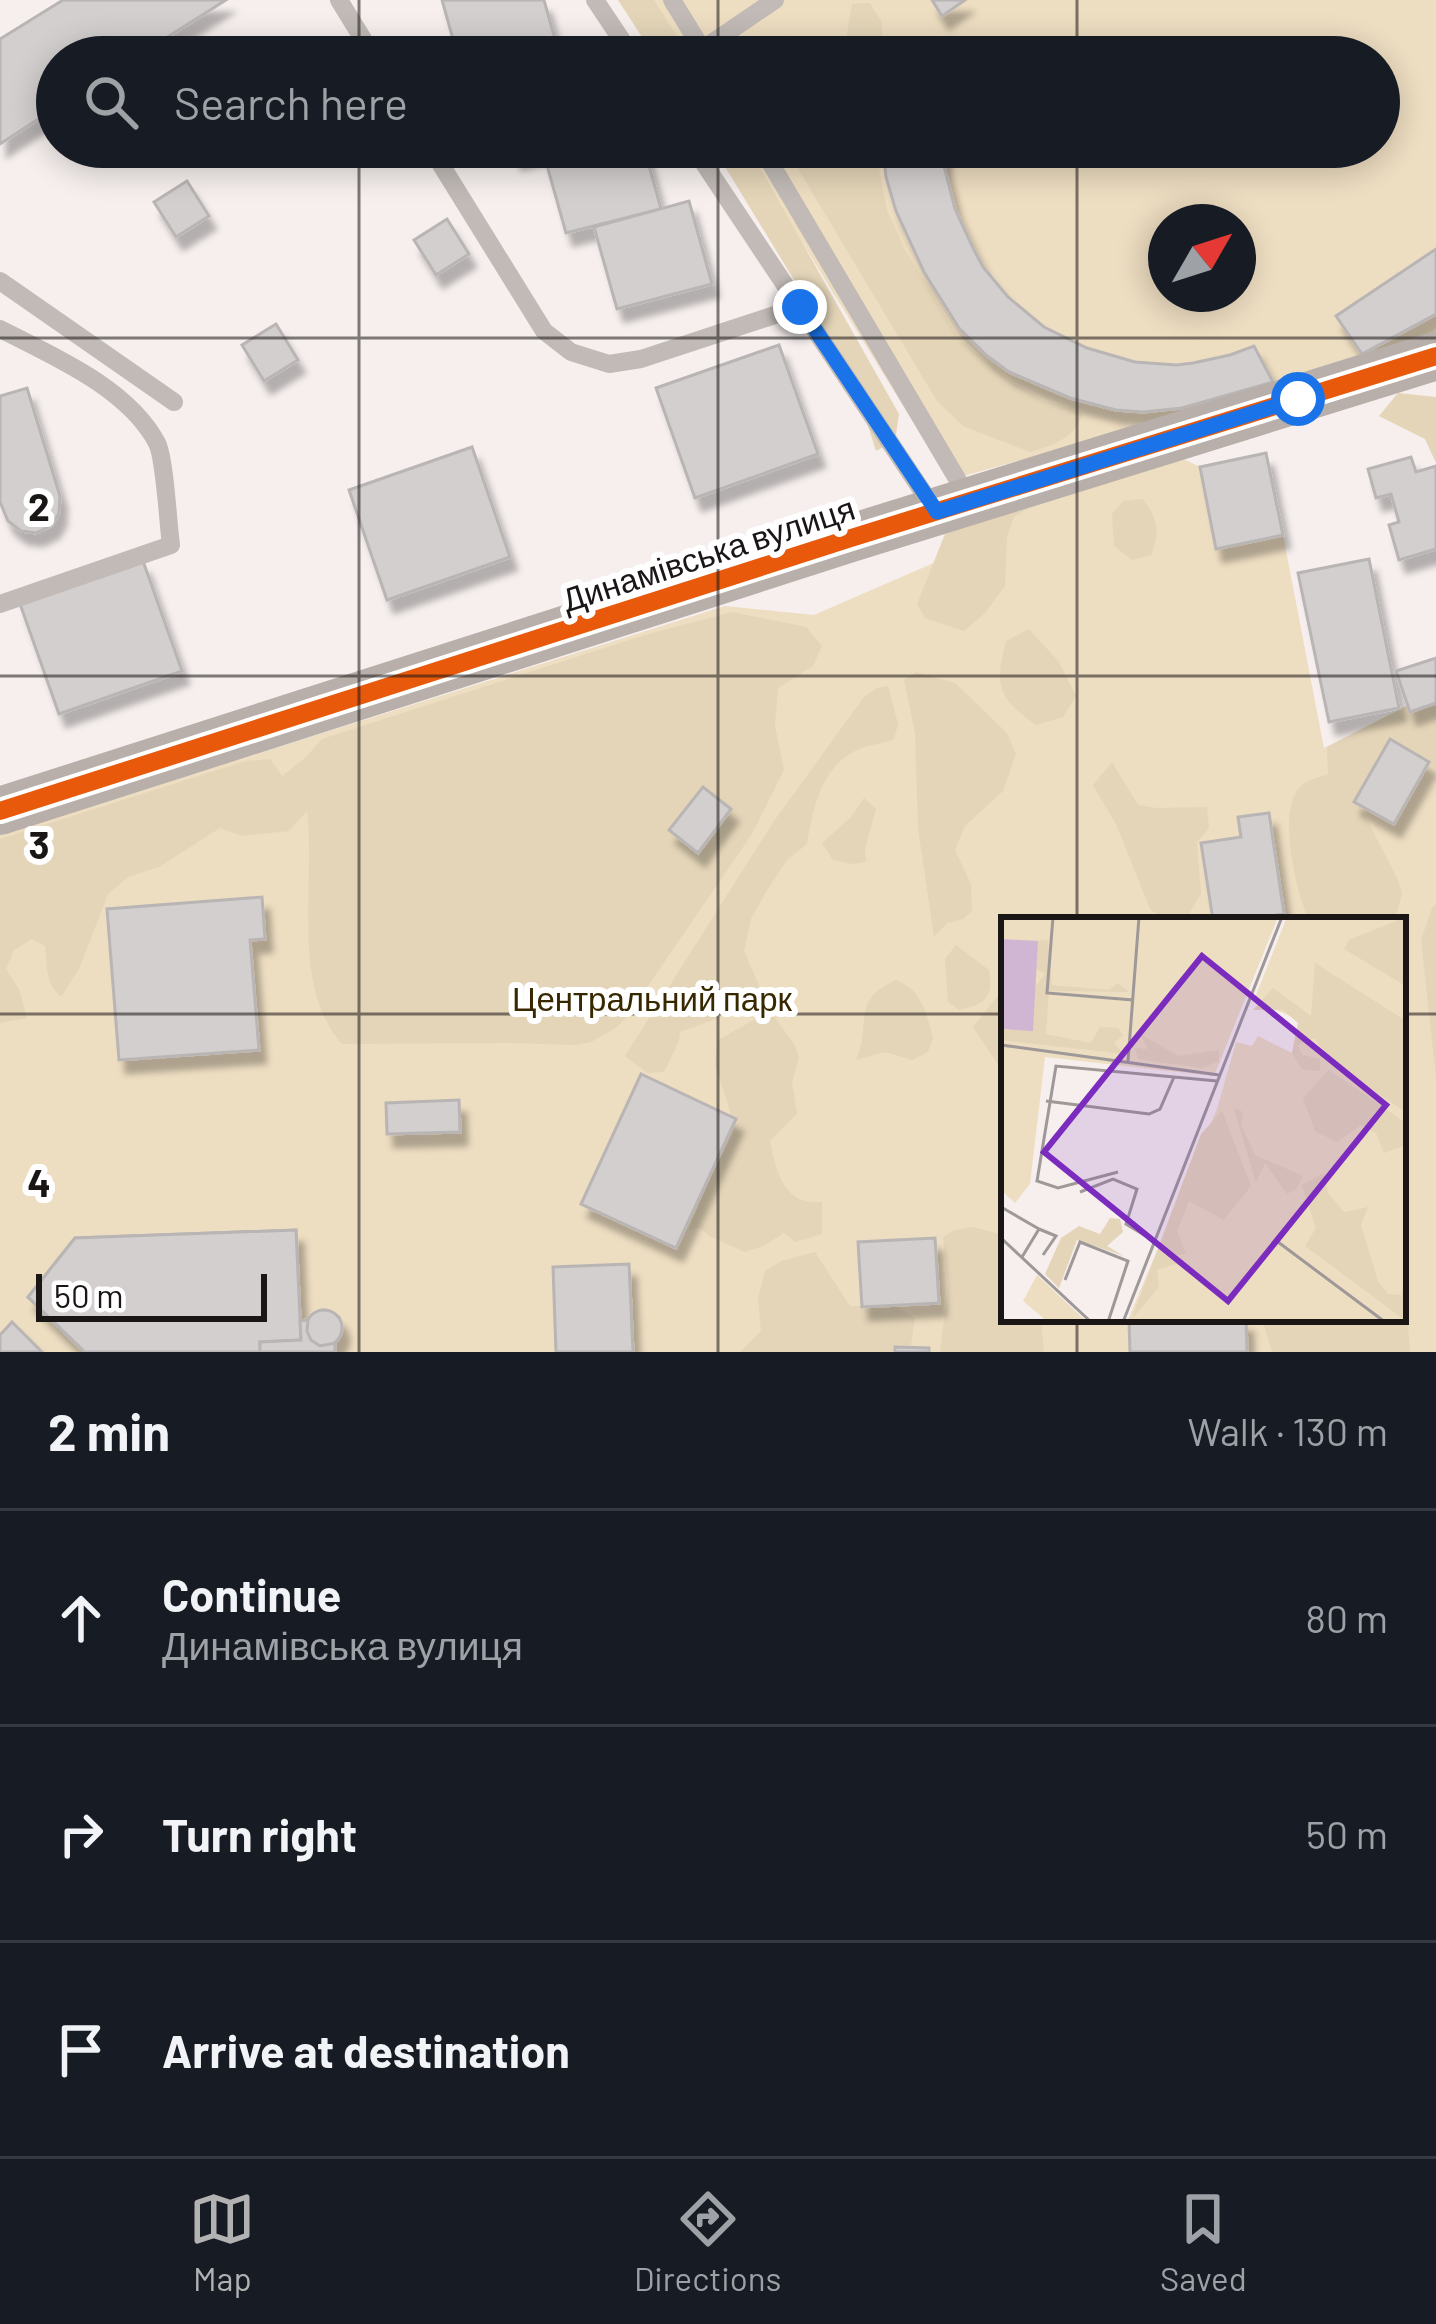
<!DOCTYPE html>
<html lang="en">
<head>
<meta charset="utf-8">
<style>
	:root { --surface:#171b24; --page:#20242c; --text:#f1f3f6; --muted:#9ea1a6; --line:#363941; --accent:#b3b2b3 }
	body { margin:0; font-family:Barlow,sans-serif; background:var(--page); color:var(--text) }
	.compass { position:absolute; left:1148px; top:204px; width:108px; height:108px; border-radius:50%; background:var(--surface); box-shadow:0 6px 30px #0003; rotate:51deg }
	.scale { position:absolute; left:36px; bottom:30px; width:231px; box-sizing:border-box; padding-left:12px; border:6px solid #1a1616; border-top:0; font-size:33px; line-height:42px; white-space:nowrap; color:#1a1616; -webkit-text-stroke:9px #fff; paint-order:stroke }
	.stop { position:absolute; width:36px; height:36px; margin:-27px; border:9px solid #1a73e8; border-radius:50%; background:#fff }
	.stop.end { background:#1a73e8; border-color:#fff; box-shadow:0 3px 12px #0008 }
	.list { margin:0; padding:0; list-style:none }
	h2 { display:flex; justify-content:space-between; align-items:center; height:156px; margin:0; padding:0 48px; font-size:51px }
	h2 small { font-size:39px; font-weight:400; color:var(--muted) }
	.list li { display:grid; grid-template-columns:78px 1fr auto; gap:36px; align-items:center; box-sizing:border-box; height:216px; padding:0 48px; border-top:3px solid var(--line) }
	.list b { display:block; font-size:45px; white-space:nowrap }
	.list p { margin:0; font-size:39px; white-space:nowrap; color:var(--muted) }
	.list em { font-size:39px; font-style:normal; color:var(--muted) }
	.icon { flex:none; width:66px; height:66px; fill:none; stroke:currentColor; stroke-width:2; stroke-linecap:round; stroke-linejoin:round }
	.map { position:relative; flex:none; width:1436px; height:1352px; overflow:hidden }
	.search { position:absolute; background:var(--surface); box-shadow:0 6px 30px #0003; left:36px; right:36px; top:36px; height:132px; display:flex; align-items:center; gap:30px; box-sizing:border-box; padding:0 42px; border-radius:66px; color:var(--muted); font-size:45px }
	.sheet { height:804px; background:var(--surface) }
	nav { display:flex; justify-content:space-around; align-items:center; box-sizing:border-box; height:168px; border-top:3px solid var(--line); background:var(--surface); font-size:33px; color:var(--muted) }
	nav a { display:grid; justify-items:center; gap:6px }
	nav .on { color:var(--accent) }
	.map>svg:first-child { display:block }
</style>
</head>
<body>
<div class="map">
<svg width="1436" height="1352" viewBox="0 0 1436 1352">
	<defs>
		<filter id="shadow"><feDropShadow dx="7" dy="13" stdDeviation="3" flood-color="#0004"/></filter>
	</defs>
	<rect width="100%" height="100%" fill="#f6efee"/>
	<g fill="#edddc1" fill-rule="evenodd">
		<path d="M 650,0 L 1436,0 L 1436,339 L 1280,388 L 949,480 L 743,147 L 1379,147 L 1379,57 L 686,57 ZM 1166,222 L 1238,222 L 1238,294 L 1166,294 Z"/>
		<path d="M 1177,456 L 1200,467 L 1216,548 L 1283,535 L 1324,748 L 1436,691 L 1436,1352 L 0,1352 L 0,835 L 725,606 L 814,615 L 952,555 L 1021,503 ZM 1004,920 L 1403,920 L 1403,1319 L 1004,1319 Z"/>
	</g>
	<g fill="#e4d5b8">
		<path d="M 618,0 L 654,0 L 690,57 L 655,57 Z"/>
		<path d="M 870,3 L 882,23 L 882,57 L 843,57 L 852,4 Z"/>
		<path d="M 788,35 L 807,53 L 808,57 L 762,57 L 776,42 Z"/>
		<path d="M 713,147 L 747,147 L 756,161 L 899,414 L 895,441 L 876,451 L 852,375 Z"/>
		<path d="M 785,147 L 875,147 L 887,210 L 905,250 L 960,340 L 1013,383 L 1043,400 L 1083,413 C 1075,438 1054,445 1030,452 L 963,426 L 937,401 Z"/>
		<path d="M 1398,393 L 1436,397 L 1436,463 L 1425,439 L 1379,416 Z"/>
		<path d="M 1052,494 L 1014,517 L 1007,536 L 1005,586 L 985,613 L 964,631 L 925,618 L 917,604 L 947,529 Z"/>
		<path d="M 1143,499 C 1158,519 1160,532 1151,555 L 1132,560 L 1114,546 L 1112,514 L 1123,501 Z"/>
		<path d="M 732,612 L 806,627 L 822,646 L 813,666 L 778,688 L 775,726 L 784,770 L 752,834 L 626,1018 L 614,1029 L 591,1042 L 576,1045 L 512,1043 L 342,1044 C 290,986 316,881 307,811 L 289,831 L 242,836 L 220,828 L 159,867 L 128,877 L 108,894 L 79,969 L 61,997 C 44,981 48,967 45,946 L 32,939 L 14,950 L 6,969 L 19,989 L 27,1018 L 0,1023 L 0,839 L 246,761 L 270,759 L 282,776 L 306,757 L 322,739 L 645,635 Z"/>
		<path d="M 1029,629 L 1059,662 L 1076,696 L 1063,717 L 1036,725 C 998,698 994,686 1006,641 Z"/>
		<path d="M 916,672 L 955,683 L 1007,733 L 1016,754 L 1003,791 L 965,826 L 955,850 L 971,884 L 972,911 L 963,919 L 947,923 L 934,937 L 918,828 L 915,733 L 904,680 Z"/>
		<path d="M 888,686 L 898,724 L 894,739 C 884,743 875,744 865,747 C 823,760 813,806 807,844 L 787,860 L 766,892 L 751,919 L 744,951 L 771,1012 L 794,1044 L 799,1057 L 792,1083 L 797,1114 L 770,1141 C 774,1161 780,1192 802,1200 C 809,1203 816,1202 822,1202 L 822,1234 L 795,1242 L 784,1233 L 763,1246 L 745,1252 L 709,1236 L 700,1228 L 689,1230 L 710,1176 L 734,1133 L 728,1104 L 715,1065 L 718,1040 L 759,1017 L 727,1015 L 680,1032 L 679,1041 L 664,1072 L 647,1073 L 625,1056 L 774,821 L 864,697 L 877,688 Z"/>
		<path d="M 1436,691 L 1436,768 L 1390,739 L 1356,798 L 1398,880 L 1402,893 L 1397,913 L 1383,920 L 1309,920 C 1296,892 1276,809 1301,786 C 1307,780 1320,777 1328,774 L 1327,747 Z"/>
		<path d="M 1112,762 L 1138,805 L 1156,808 L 1207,807 L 1209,828 L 1197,842 L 1201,894 L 1189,914 L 1181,920 L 1165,920 L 1150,909 L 1117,826 L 1093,785 Z"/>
		<path d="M 864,798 L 876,809 L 865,849 L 866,862 L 852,864 L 833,860 L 822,843 L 851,817 Z"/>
		<path d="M 1436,904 L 1436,1077 L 1421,940 L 1432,908 Z"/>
		<path d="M 956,945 L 989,970 C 994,998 985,1004 959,1010 L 948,1002 L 945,959 Z"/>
		<path d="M 896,980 C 922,990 926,1013 933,1038 L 928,1052 L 912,1060 L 885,1052 L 856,1060 C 872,1025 850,1000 896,980 Z"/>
		<path d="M 1004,988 L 1004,1065 L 997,1063 L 973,1027 Z"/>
		<path d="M 972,1227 L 1004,1235 L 1004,1319 L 1041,1319 L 1044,1352 L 940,1352 L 948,1287 L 943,1237 L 955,1230 Z"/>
		<path d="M 815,1252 L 850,1306 L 895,1306 L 915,1318 L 910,1352 L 740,1352 L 761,1331 L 758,1298 L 765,1271 L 781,1261 Z"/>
		<path d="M 1403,1254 L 1410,1352 L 1272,1352 L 1262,1319 L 1403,1319 Z"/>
	</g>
	<g fill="#d3cfcf" stroke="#bab5b5" stroke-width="3" filter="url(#shadow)">
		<path d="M 63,0 L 226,0 L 136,57 L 57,57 L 57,107 L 0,144 L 0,39 Z"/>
		<path d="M 442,0 L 544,0 L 560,57 L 458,57 Z"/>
		<path d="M 932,0 L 965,0 L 942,16 Z"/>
		<path d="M 512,147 L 555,147 L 515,157 Z"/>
		<path d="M 558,147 L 644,147 L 661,209 L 566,233 L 543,151 Z"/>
		<path d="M 883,147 L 944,147 L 944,166 L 955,209 L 973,248 L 983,267 L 1008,297 L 1044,327 L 1087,348 L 1135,362 L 1176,365 L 1193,363 L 1230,355 L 1254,346 L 1273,382 L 1182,408 L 1143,412 L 1116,410 L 1070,398 L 1009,372 L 986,355 L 959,328 L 924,272 L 896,211 L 886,177 Z"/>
		<path d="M 187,181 L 209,216 L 176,237 L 154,202 Z"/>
		<path d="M 689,201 L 712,284 L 617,309 L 594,227 Z"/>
		<path d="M 447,219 L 469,254 L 436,275 L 414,240 Z"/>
		<path d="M 1436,249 L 1436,314 L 1362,354 L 1336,316 Z"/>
		<path d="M 276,324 L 298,360 L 264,381 L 242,345 Z"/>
		<path d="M 779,345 L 818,454 L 695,498 L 656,388 Z"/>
		<path d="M 27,388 L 60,496 L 59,513 L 52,525 L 36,533 L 21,531 L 8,521 L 0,502 L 0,396 Z"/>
		<path d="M 472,447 L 510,557 L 387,600 L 349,490 Z"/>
		<path d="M 1266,453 L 1283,535 L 1216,549 L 1200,467 Z"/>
		<path d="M 1411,457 L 1416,472 L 1436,466 L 1436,549 L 1399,560 L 1389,525 L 1399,522 L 1391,494 L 1376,498 L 1368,469 Z"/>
		<path d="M 1369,559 L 1399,708 L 1329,722 L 1298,573 Z"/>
		<path d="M 143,561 L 182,671 L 59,714 L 20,604 Z"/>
		<path d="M 1436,658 L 1436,703 L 1410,712 L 1396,671 Z"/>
		<path d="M 1390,739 L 1429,762 L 1394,824 L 1354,802 Z"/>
		<path d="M 703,787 L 731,809 L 698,853 L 669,830 Z"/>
		<path d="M 1269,813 L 1284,914 L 1245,920 L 1213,920 L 1201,843 L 1241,837 L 1238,817 Z"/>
		<path d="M 262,897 L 265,939 L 250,940 L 259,1050 L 119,1060 L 107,909 Z"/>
		<path d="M 641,1074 L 736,1119 L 676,1248 L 581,1204 Z"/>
		<path d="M 459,1100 L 460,1132 L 387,1134 L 386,1103 Z"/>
		<path d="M 296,1230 L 300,1321 L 308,1320 L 312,1315 L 323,1310 L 339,1317 L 342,1328 L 335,1343 L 335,1352 L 85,1352 L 28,1297 L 75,1238 Z"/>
		<path d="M 296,1230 L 301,1340 L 260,1342 L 260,1352 L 85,1352 L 28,1297 L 75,1238 Z"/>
		<path d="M 935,1238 L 939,1303 L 862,1307 L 858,1242 Z"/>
		<path d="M 629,1264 L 633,1352 L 556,1352 L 553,1267 Z"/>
		<circle cx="324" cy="1328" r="18"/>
		<path d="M 1246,1319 L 1247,1352 L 1130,1352 L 1129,1321 Z"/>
		<path d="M 308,1320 L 307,1331 L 311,1340 L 320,1346 L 335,1343 L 335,1352 L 260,1352 L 260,1342 L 301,1340 L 300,1321 Z"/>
		<path d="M 12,1322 L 42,1352 L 0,1352 L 0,1335 Z"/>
		<path d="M 895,1347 L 929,1348 L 929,1352 L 895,1352 Z"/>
	</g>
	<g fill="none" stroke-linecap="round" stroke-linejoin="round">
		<g stroke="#c1bab6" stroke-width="18">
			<path d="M 339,0 L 374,57"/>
			<path d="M 595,0 L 633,57"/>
			<path d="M 672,0 L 707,57"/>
			<path d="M 703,49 L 775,0"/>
			<path d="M 430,147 L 544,331 L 571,352 L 609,364 L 641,359 L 799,307"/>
			<path d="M 693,147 L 933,507"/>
			<path d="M 761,147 L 969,499"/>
			<path d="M 0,281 L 174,402"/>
			<path d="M 0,329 C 53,356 128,388 157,443 C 165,459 168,524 171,545 L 0,604"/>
		</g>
		<path stroke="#b8afaa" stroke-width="48" d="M 0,811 L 848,539 L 1436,356"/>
		<defs>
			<path id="cycleway" d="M 0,811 L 848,539 L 1436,356"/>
		</defs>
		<use href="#cycleway" stroke="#fff" stroke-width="26"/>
		<use href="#cycleway" stroke="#e8590c" stroke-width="18"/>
	</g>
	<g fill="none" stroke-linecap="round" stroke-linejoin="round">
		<path stroke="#1a73e8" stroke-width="15" d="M 800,307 L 937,512 L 1298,399"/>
	</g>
	<path fill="none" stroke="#1a1616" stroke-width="3" stroke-opacity="0.55" d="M 359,0 L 359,57M 718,0 L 718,57M 1077,0 L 1077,57M 359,147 L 359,1352M 718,147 L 718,1352M 1077,147 L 1077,920M 0,338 L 1436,338M 0,676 L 1436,676M 0,1014 L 1004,1014M 1403,1014 L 1436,1014M 1077,1319 L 1077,1352"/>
	<g text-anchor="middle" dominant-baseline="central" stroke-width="12" stroke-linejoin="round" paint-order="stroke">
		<g font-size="33" fill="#1a1616" stroke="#fff">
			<text transform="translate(708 553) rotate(-18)">Динамівська вулиця</text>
		</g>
		<g font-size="33" fill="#382800" stroke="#fff">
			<text x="652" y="998">Центральний парк</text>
		</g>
	</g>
	<g transform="translate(1001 917)">
		<rect width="405" height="405" fill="#f6efee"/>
		<path d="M 0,0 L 277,0 L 213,159 L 44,140 L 29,267 L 14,286 L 0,273 ZM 286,0 L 405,0 L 405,405 L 126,405 L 216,192 L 235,125 L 251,129 L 257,119 L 291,136 L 298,103 L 253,83 ZM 36,358 L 86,405 L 47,405 L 22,384 Z" fill="#edddc1"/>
		<path d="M 405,0 L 403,68 L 343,32 L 348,23 ZM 47,23 L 51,68 L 108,73 L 117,66 L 128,75 L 48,74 L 45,117 L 90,126 L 99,110 L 117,111 L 122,118 L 113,126 L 123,137 L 0,123 L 0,114 L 31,110 L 29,77 L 44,57 L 32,50 L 30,24 ZM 314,46 L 405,104 L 405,195 L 328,145 L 314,121 L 297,128 L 301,138 L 319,142 L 319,154 L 301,152 L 291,136 L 297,106 L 282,93 L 252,93 L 272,71 L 310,99 ZM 139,117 L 177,139 L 218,133 L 218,144 L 201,151 L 137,142 L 134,131 L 147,132 ZM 328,153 L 405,206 L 405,228 L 383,236 L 375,216 L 360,208 L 336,225 L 314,214 L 302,181 ZM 233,191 L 242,195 L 240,208 L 254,238 L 302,259 L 295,272 L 286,277 L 264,246 L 255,266 ZM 221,194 L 250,269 L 223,303 L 188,284 L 176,314 L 185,337 L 174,338 L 184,344 L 156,353 L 158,370 L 130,403 L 200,217 ZM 323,256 L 327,276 L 343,295 L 367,290 L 360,308 L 377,364 L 387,377 L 400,378 L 405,361 L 405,404 L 304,329 L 315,311 L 301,268 ZM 109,301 L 119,302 L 122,315 L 106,329 L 123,339 L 76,323 L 58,371 L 44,357 L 60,321 L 78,309 L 99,317 Z" fill="#e4d5b8"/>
		<path d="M 0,22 L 37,24 L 32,114 L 0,112 Z" fill="#d1b6d4"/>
		<path fill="none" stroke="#9e9898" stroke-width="3" d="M 52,0 L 46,76 L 132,83M 0,128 L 218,158M 127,144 L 138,0M 45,184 L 148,197 L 159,192 L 173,160M 117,255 L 57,271 L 36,264 L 55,149 L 216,164M 79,275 L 112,262 L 136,272 L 125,307 L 153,324M 0,290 L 38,312 L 21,340M 38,312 L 55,319 L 42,338M 0,321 L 90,405M 277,325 L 384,405M 64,363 L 79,325 L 127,344 L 107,405M 122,405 L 281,0"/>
		<path fill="#7b2cbf" fill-opacity="0.15" stroke="#7b2cbf" stroke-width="6" d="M 201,39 L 385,188 L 227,384 L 43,235 Z"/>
		<rect width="405" height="405" fill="none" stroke="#1a1616" stroke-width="6"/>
	</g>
	<g font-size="39" text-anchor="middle" font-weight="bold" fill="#1a1616" stroke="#fff" stroke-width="12" stroke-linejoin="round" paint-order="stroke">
		<text x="39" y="521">2</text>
		<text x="39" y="859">3</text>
		<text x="39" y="1197">4</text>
	</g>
</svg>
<svg class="compass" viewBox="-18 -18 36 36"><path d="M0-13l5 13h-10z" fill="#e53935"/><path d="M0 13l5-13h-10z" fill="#9ea1a6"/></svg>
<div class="scale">50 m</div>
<div class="stop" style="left:1298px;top:399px"></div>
<div class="stop end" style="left:800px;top:307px"></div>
<div class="search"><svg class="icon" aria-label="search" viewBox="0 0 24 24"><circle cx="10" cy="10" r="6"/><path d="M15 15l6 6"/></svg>Search here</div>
</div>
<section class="sheet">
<h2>2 min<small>Walk · 130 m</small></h2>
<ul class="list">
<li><svg class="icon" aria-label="ahead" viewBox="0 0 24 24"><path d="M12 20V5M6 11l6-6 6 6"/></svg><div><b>Continue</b><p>Динамівська вулиця</p></div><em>80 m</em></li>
<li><svg class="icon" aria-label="right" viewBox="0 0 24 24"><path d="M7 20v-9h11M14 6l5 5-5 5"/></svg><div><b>Turn right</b></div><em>50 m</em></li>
<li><svg class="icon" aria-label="arrive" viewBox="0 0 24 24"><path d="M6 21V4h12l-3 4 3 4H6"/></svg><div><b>Arrive at destination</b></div></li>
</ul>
</section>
<nav>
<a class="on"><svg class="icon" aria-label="map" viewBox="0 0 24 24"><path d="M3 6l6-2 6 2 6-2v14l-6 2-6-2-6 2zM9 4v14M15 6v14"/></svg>Map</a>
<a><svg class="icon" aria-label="directions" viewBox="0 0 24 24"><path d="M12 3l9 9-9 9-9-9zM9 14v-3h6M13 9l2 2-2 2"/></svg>Directions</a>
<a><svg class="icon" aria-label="saved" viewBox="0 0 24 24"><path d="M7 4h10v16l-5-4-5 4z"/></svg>Saved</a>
</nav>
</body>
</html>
